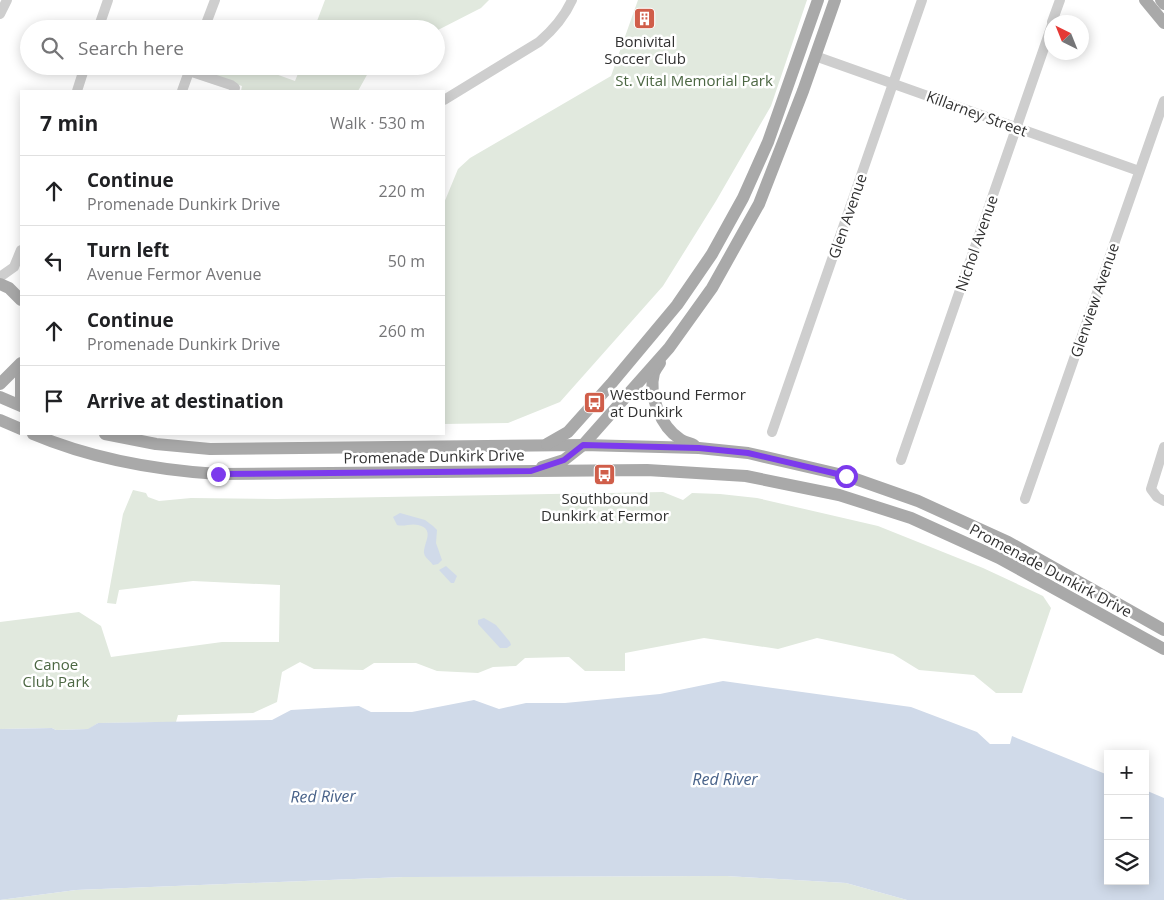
<!DOCTYPE html>
<html lang="en">
<head>
<meta charset="utf-8">
<style>
	:root { --surface:#fff; --page:#f2f2f2; --text:#202124; --muted:#757577; --line:#e0e0e0 }
	body { margin:0; font-family:"Open Sans",sans-serif; background:var(--page); color:var(--text) }
	.controls { position:absolute; right:15px; bottom:15px; display:grid; overflow:hidden; border-radius:0px; box-shadow:0 2px 12px #0003 }
	.controls button { width:45px; height:45px; display:grid; place-items:center; padding:0; border:0; border-bottom:1px solid var(--line); background:var(--surface); color:var(--text); font:25px sans-serif }
	.compass { position:absolute; left:1044px; top:15px; width:45px; height:45px; border-radius:50%; background:var(--surface); box-shadow:0 2px 12px #0003; rotate:317deg }
	.stop { position:absolute; width:15px; height:15px; margin:-11px; border:4px solid #7c3aed; border-radius:50%; background:#fff }
	.stop.end { background:#7c3aed; border-color:#fff; box-shadow:0 1px 5px #0008 }
	.list { margin:0; padding:0; list-style:none }
	h2 { display:flex; justify-content:space-between; align-items:center; height:65px; margin:0; padding:0 20px; font-size:21px }
	h2 small { font-size:16px; font-weight:400; color:var(--muted) }
	.list li { display:grid; grid-template-columns:32px 1fr auto; gap:15px; align-items:center; box-sizing:border-box; height:70px; padding:0 20px; border-top:1px solid var(--line) }
	.list b { display:block; font-size:19px; white-space:nowrap }
	.list p { margin:0; font-size:16px; white-space:nowrap; color:var(--muted) }
	.list em { font-size:16px; font-style:normal; color:var(--muted) }
	.icon { flex:none; width:28px; height:28px; fill:none; stroke:currentColor; stroke-width:2; stroke-linecap:round; stroke-linejoin:round }
	.map { position:relative; flex:none; width:1164px; height:900px; overflow:hidden }
	.search { position:absolute; background:var(--surface); box-shadow:0 2px 12px #0003; left:20px; top:20px; width:425px; height:55px; display:flex; align-items:center; gap:12px; box-sizing:border-box; padding:0 18px; border-radius:28px; color:var(--muted); font-size:19px }
	.panel { position:absolute; background:var(--surface); box-shadow:0 2px 12px #0003; left:20px; top:90px; width:425px; height:345px; border-radius:0px }
	.map>svg:first-child { display:block }
</style>
</head>
<body>
<div class="map">
<svg width="1164" height="900" viewBox="0 0 1164 900">
	<rect width="100%" height="100%" fill="#fff"/>
	<g fill="#e1e9de">
		<path d="M 325,0 L 489,0 L 481,8 L 436,31 L 436,29 L 314,29 Z"/>
		<path d="M 638,0 L 807,0 L 771,106 L 716,201 L 663,286 L 560,402 L 508,423 L 444,424 L 444,203 L 458,169 L 470,158 L 611,76 Z"/>
		<path d="M 201,66 L 253,66 L 295,81 L 301,66 L 377,66 L 368,73 L 358,91 L 241,91 L 242,86 L 199,71 Z"/>
		<path d="M 133,490 L 146,493 L 148,497 L 159,501 L 191,498 L 276,499 L 663,492 L 683,500 L 692,493 L 720,494 L 757,498 L 878,526 L 983,568 L 1043,596 L 1051,608 L 1022,693 L 996,693 L 974,675 L 919,670 L 893,654 L 817,638 L 778,649 L 704,638 L 625,653 L 625,671 L 585,671 L 569,657 L 525,658 L 516,666 L 493,667 L 478,673 L 437,671 L 416,663 L 374,663 L 363,670 L 314,669 L 300,662 L 282,672 L 277,702 L 253,713 L 178,715 L 176,722 L 98,723 L 89,729 L 56,730 L 52,728 L 0,729 L 0,622 L 79,612 L 101,626 L 111,657 L 222,642 L 279,642 L 280,585 L 193,581 L 119,590 L 116,604 L 107,603 L 123,514 Z"/>
		<path d="M 726,876 L 846,883 L 907,900 L 0,900 L 76,890 L 404,877 Z"/>
	</g>
	<g fill="#d0dae9">
		<path d="M 400,513 L 425,520 L 433,526 L 437,530 L 436,543 L 442,560 L 438,564 L 433,565 C 431,562 427,559 425,556 C 420,546 438,530 418,525 C 411,523 404,527 397,525 L 393,517 Z"/>
		<path d="M 446,566 L 457,576 L 454,583 L 451,583 L 439,570 Z"/>
		<path d="M 484,618 L 496,625 L 510,642 L 511,645 L 507,648 L 500,648 L 478,624 L 478,620 Z"/>
		<path d="M 723,681 L 911,707 L 977,732 L 990,744 L 1010,744 L 1012,736 L 1108,775 L 1108,881 L 1145,881 L 1145,790 L 1164,798 L 1164,900 L 907,900 L 846,883 L 726,876 L 404,877 L 76,890 L 0,900 L 0,729 L 52,728 L 56,730 L 88,729 L 98,723 L 272,720 L 291,710 L 359,706 L 371,712 L 412,712 L 474,700 L 499,709 L 526,703 L 565,703 L 660,694 Z"/>
	</g>
	<g fill="none" stroke-linecap="round" stroke-linejoin="round">
		<g stroke="#cecece" stroke-width="10">
			<path d="M 0,14 L 7,0"/>
			<path d="M 1052,22 L 1060,0"/>
			<path d="M 98,29 L 108,0"/>
			<path d="M 204,29 L 215,0"/>
			<path d="M 815,56 L 1139,171"/>
			<path d="M 189,71 L 231,85 L 235,88"/>
			<path d="M 77,91 L 85,66"/>
			<path d="M 182,91 L 191,66"/>
			<path d="M 444,100 L 539,42 C 553,30 564,18 572,0"/>
			<path d="M 0,277 L 14,267 L 21,250"/>
			<path d="M 772,432 L 922,0"/>
			<path d="M 1164,447 L 1151,489 L 1157,497 L 1164,501"/>
			<path d="M 901,460 L 1052,25"/>
			<path d="M 1025,499 L 1164,101"/>
		</g>
		<g stroke="#a9a9a9" stroke-width="12">
			<path d="M 1145,0 L 1164,23"/>
			<path d="M 1161,0 L 1164,4"/>
			<path d="M 0,284 L 9,288 L 21,300"/>
			<path d="M 660,363 C 658,366 655,370 654,373 C 648,395 661,427 680,439 C 684,442 690,443 694,445"/>
			<path d="M 21,364 L 21,400"/>
			<path d="M 0,384 L 21,363"/>
			<path d="M 0,397 L 21,406"/>
			<path d="M 0,420 L 21,429"/>
			<path d="M 33,434 C 92,459 155,470 218,474 L 647,470 L 746,476 L 839,495 L 911,518 L 999,558 L 1164,649"/>
			<path d="M 105,434 L 156,444 L 210,449 L 583,445 L 699,448 L 748,453 L 847,476 L 918,501 L 1008,542 L 1164,630"/>
			<path d="M 547,444 L 568,432 L 611,384 L 677,305 L 712,254 L 743,198 L 768,142 L 818,0"/>
			<path d="M 542,467 L 564,460 L 583,445 L 669,348 L 712,288 L 759,204 L 803,91 L 835,0"/>
		</g>
	</g>
	<g fill="none" stroke-linecap="round" stroke-linejoin="round">
		<path stroke="#7c3aed" stroke-width="6" d="M 218,474 L 531,471 L 564,460 L 583,445 L 699,448 L 748,453 L 846,476"/>
	</g>
	<defs>
		<symbol id="building-square" viewBox="-11 -11 22 22"><rect x="-9" y="-9" width="18" height="18" rx="4" fill="#d05e4a" stroke="#fff"/><path d="M-4-6H4V6H1V3H-1V6H-4ZM-2.5-4.3h1.7v1.8h-1.7ZM.8-4.3h1.7v1.8H.8ZM-2.5-1h1.7V.8h-1.7ZM.8-1h1.7V.8H.8Z" fill="#fff"/></symbol>
		<symbol id="bus-square" viewBox="-11 -11 22 22"><rect x="-9" y="-9" width="18" height="18" rx="4" fill="#d05e4a" stroke="#fff"/><path d="M-5-6H5V4H4V6H2V4H-2V6H-4V4H-5ZM-3.5-4V0h7V-4ZM-3.5 1.2v1.5H-2V1.2ZM2 1.2v1.5H3.5V1.2Z" fill="#fff"/></symbol>
	</defs>
	<g fill-rule="evenodd">
		<use href="#building-square" x="632" y="6" width="25" height="25"/>
		<use href="#bus-square" x="582" y="390" width="25" height="25"/>
		<use href="#bus-square" x="592" y="462" width="25" height="25"/>
	</g>
	<g text-anchor="middle" dominant-baseline="central" stroke-width="5" stroke-linejoin="round" paint-order="stroke">
		<g font-size="15" fill="#313131" stroke="#fff">
			<text x="645" y="41">Bonivital<tspan x="645" dy="17">Soccer Club</tspan></text>
			<text x="610" y="394" text-anchor="start">Westbound Fermor<tspan x="610" dy="17">at Dunkirk</tspan></text>
			<text x="605" y="498">Southbound<tspan x="605" dy="17">Dunkirk at Fermor</tspan></text>
		</g>
		<g font-size="15" fill="#4c6743" stroke="#fff">
			<text x="694" y="80">St. Vital Memorial Park</text>
			<text x="56" y="664">Canoe<tspan x="56" dy="17">Club Park</tspan></text>
		</g>
		<g font-size="15" fill="#313131" stroke="#fff">
			<text transform="translate(977 113) rotate(20)">Killarney Street</text>
			<text transform="translate(847 216) rotate(-71)">Glen Avenue</text>
			<text transform="translate(976 243) rotate(-71)">Nichol Avenue</text>
			<text transform="translate(1094 300) rotate(-71)">Glenview Avenue</text>
			<text transform="translate(434 456) rotate(-1)">Promenade Dunkirk Drive</text>
			<text transform="translate(1051 570) rotate(28)">Promenade Dunkirk Drive</text>
		</g>
		<g font-size="16" font-style="italic" fill="#486289" stroke="#fff">
			<text x="725" y="779">Red River</text>
			<text transform="translate(323 796) rotate(-1)">Red River</text>
		</g>
	</g>
</svg>
<div class="controls">
<button>+</button>
<button>−</button>
<button><svg class="icon" aria-label="layers" viewBox="0 0 24 24"><path d="M12 4l9 5-9 5-9-5zM3 14l9 5 9-5"/></svg></button>
</div>
<svg class="compass" viewBox="-18 -18 36 36"><path d="M0-13l5 13h-10z" fill="#e53935"/><path d="M0 13l5-13h-10z" fill="#757577"/></svg>
<div class="stop" style="left:846px;top:476px"></div>
<div class="stop end" style="left:218px;top:474px"></div>
<div class="search"><svg class="icon" aria-label="search" viewBox="0 0 24 24"><circle cx="10" cy="10" r="6"/><path d="M15 15l6 6"/></svg>Search here</div>
<section class="panel">
<h2>7 min<small>Walk · 530 m</small></h2>
<ul class="list">
<li><svg class="icon" aria-label="ahead" viewBox="0 0 24 24"><path d="M12 20V5M6 11l6-6 6 6"/></svg><div><b>Continue</b><p>Promenade Dunkirk Drive</p></div><em>220 m</em></li>
<li><svg class="icon" aria-label="left" viewBox="0 0 24 24"><path d="M17 20v-9H6M10 6l-5 5 5 5"/></svg><div><b>Turn left</b><p>Avenue Fermor Avenue</p></div><em>50 m</em></li>
<li><svg class="icon" aria-label="ahead" viewBox="0 0 24 24"><path d="M12 20V5M6 11l6-6 6 6"/></svg><div><b>Continue</b><p>Promenade Dunkirk Drive</p></div><em>260 m</em></li>
<li><svg class="icon" aria-label="arrive" viewBox="0 0 24 24"><path d="M6 21V4h12l-3 4 3 4H6"/></svg><div><b>Arrive at destination</b></div></li>
</ul>
</section>
</div>
</body>
</html>
